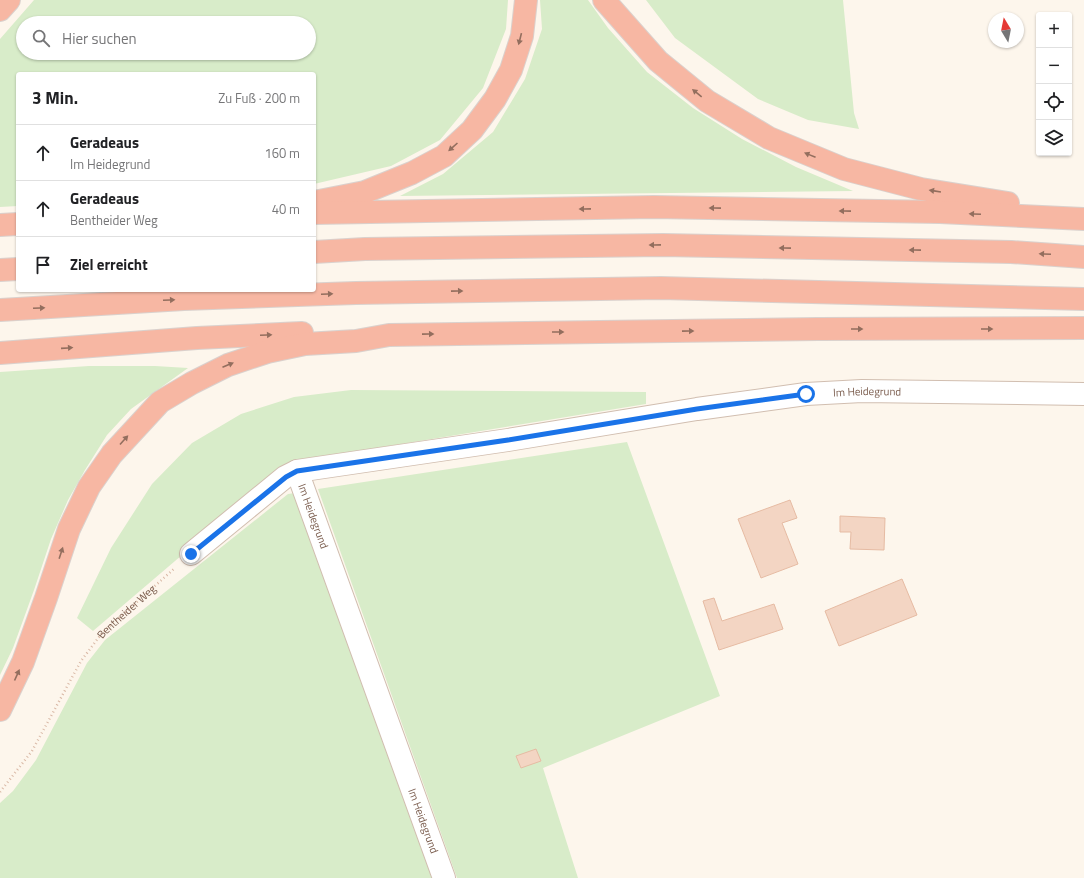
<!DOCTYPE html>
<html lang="de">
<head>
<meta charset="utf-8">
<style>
	:root { --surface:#fff; --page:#f6f6f6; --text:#202124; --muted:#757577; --line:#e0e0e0 }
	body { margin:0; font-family:"Titillium Web",sans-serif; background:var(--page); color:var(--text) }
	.controls { position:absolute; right:12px; top:12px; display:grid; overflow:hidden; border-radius:4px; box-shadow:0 1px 3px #0004 }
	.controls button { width:36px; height:36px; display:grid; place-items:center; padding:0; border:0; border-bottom:1px solid var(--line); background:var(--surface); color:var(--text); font:20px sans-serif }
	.compass { position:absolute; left:988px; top:12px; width:36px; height:36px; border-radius:50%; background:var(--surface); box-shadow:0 1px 3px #0004; rotate:350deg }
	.stop { position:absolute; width:12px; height:12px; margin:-9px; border:3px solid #1a73e8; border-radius:50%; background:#fff }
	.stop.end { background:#1a73e8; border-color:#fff; box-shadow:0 1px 4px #0008 }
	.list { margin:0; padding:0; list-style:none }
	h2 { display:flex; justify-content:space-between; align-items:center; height:52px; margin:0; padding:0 16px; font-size:17px }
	h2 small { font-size:13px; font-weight:400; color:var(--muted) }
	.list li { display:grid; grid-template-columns:26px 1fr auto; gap:12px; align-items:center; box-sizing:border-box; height:56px; padding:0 16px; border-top:1px solid var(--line) }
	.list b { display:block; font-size:15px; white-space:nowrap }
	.list p { margin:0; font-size:13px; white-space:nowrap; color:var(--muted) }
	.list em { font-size:13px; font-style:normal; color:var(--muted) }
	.icon { flex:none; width:22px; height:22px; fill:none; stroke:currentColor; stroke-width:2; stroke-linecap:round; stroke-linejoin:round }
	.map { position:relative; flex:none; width:1084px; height:878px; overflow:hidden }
	.search { position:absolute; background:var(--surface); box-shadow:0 1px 3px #0004; left:16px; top:16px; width:300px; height:44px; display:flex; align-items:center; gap:10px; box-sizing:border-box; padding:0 14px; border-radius:22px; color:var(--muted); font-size:15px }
	.panel { position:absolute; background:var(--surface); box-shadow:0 1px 3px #0004; left:16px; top:72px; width:300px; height:220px; border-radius:4px }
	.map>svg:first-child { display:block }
</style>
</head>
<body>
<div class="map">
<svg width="1084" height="878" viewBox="0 0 1084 878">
	<rect width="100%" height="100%" fill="#fdf6ec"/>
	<g fill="#d8ecc9" fill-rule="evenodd">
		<path d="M 34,0 L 508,0 L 506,29 L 483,88 L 440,140 L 391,166 L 314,184 L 314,74 L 18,74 L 18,206 L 0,207 L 0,39 ZM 23,23 L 309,23 L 309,53 L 23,53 Z"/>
		<path d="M 540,0 L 588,0 L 608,28 L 647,72 L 693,108 L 742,139 L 796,167 L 853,191 L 400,196 L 443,174 L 493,132 L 525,79 L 542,29 Z"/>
		<path d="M 646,0 L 843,0 L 854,113 L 859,129 L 808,120 L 758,99 L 675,38 Z"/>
		<path d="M 89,366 L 155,366 L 188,368 L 131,409 L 107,435 L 85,470 L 68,500 L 51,539 L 34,590 L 13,648 L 0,675 L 0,372 Z"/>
		<path d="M 351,390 L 646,392 L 646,404 L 291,462 L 93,631 L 77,618 L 111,548 L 152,484 L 192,443 L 241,414 L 294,397 Z"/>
		<path d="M 627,442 L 720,696 L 543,768 L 578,878 L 457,878 L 318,489 Z"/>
		<path d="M 295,493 L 432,878 L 0,878 L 0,803 L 13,791 L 36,760 L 87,663 L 105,640 L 288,494 Z"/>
	</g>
	<g fill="#f3d5c3" stroke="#e6bba3">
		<path d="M 790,500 L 797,518 L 782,523 L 798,564 L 761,578 L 738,519 Z"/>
		<path d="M 840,516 L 885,518 L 884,550 L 850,549 L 851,532 L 840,532 Z"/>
		<path d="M 902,579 L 917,615 L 839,646 L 825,611 Z"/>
		<path d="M 714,598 L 722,621 L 774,604 L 783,629 L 719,650 L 703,601 Z"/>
		<path d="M 536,749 L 541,761 L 521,768 L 516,756 Z"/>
	</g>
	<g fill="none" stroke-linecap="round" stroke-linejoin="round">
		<defs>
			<g id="minor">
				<path id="s2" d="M 297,471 L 444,878"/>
				<path id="s3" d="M 191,554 L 285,477 L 297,471 L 508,440 L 697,409 L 806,394 L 862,391 L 1084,394"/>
			</g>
			<g id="motorway">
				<path d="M 604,0 L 658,61 L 707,101 L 769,138 L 844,169 L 921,189 L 1008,203"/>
				<path d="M 0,10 L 9,0"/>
				<path d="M 314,202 L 365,192 L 412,173 L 444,156 L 472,130 L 495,99 L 511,70 L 522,36 L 526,0"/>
				<path d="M 314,213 L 654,207 L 940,212 L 1084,219"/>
				<path d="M 0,225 L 18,224"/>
				<path d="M 314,252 L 365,249 L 663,245 L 1011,252 L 1084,257"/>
				<path d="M 0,270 L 18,269"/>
				<path d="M 0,310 L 184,299 L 356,293 L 661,288 L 1084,299"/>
				<path d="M 0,353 L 197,338 L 302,333"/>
				<path d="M 0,710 L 23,662 L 46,598 L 69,529 L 89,487 L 112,454 L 160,402 L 192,383 L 228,365 L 267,352 L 305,344 L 356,341 L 389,335 L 818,329 L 1084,328"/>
			</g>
		</defs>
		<use href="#minor" stroke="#d1beb0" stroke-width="24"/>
		<use href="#motorway" stroke="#dad1cd" stroke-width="24"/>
		<path stroke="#d9b8a5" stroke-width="2.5" stroke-dasharray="1 3" stroke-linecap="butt" id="s1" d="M 0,792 L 32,751 L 81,661 L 102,633 L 175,568"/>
		<use href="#minor" stroke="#fff" stroke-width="22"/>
		<use href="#motorway" stroke="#f7b7a3" stroke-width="22"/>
	</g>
	<defs><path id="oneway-solid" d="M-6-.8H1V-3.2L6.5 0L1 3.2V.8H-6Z"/></defs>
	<g fill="#936e5e">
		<use href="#oneway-solid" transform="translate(520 39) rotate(104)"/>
		<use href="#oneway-solid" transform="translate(697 93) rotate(-141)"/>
		<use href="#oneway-solid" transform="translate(453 147) rotate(138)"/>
		<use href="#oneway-solid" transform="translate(810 155) rotate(-158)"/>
		<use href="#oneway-solid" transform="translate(935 191) rotate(-171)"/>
		<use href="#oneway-solid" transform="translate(715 208) rotate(-179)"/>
		<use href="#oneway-solid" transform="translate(585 209) rotate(179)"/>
		<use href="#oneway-solid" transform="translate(845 211) rotate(-179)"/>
		<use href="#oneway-solid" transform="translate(975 214) rotate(-177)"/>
		<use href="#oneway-solid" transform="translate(655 245) rotate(179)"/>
		<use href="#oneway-solid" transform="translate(785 248) rotate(-179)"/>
		<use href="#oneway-solid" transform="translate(915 250) rotate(-179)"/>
		<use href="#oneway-solid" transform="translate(1045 254) rotate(-177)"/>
		<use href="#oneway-solid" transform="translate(457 291) rotate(-1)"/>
		<use href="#oneway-solid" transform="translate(327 294) rotate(-2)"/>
		<use href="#oneway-solid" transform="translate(169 300) rotate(-3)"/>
		<use href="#oneway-solid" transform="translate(39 308) rotate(-3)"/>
		<use href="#oneway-solid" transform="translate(857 329)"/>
		<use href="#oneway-solid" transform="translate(987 329)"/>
		<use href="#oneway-solid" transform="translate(688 331) rotate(-1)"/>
		<use href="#oneway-solid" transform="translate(558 332)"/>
		<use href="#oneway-solid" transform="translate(428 334) rotate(-1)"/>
		<use href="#oneway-solid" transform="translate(266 335) rotate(-3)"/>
		<use href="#oneway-solid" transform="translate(67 348) rotate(-4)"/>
		<use href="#oneway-solid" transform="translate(228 365) rotate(-23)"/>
		<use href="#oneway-solid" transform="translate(124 440) rotate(-48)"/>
		<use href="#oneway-solid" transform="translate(61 553) rotate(-72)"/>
		<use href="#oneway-solid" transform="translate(17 675) rotate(-66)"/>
	</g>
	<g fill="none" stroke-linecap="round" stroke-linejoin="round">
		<path stroke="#1a73e8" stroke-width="5" d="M 191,554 L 286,477 L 297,471 L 508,440 L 697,409 L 806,394"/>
	</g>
	<g text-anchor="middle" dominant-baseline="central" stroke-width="4" stroke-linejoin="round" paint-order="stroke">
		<g font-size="11" fill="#7a5c4d" stroke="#fffaf3">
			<text stroke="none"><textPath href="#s3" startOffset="711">Im Heidegrund</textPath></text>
			<text stroke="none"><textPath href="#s2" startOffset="48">Im Heidegrund</textPath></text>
			<text stroke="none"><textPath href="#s1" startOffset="222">Bentheider Weg</textPath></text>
			<text stroke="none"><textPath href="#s2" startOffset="372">Im Heidegrund</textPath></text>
		</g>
	</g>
</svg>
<div class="controls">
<button>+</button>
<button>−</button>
<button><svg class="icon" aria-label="locate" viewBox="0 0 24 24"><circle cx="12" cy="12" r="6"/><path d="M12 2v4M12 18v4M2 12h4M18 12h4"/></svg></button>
<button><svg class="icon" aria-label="layers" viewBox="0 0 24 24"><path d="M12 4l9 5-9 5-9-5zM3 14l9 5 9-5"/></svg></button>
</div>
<svg class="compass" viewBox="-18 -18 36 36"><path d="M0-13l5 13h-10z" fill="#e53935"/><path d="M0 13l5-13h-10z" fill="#757577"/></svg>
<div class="stop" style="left:806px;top:394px"></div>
<div class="stop end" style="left:191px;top:554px"></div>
<div class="search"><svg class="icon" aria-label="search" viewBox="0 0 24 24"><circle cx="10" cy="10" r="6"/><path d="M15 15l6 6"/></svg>Hier suchen</div>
<section class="panel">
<h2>3 Min.<small>Zu Fuß · 200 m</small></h2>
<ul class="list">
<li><svg class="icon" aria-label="ahead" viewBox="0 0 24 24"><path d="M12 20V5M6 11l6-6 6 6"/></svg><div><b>Geradeaus</b><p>Im Heidegrund</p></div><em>160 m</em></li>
<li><svg class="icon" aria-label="ahead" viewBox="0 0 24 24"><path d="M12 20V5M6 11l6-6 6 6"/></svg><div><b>Geradeaus</b><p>Bentheider Weg</p></div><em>40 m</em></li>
<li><svg class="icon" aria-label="arrive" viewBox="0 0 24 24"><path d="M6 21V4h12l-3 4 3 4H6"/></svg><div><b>Ziel erreicht</b></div></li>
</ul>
</section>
</div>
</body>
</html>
